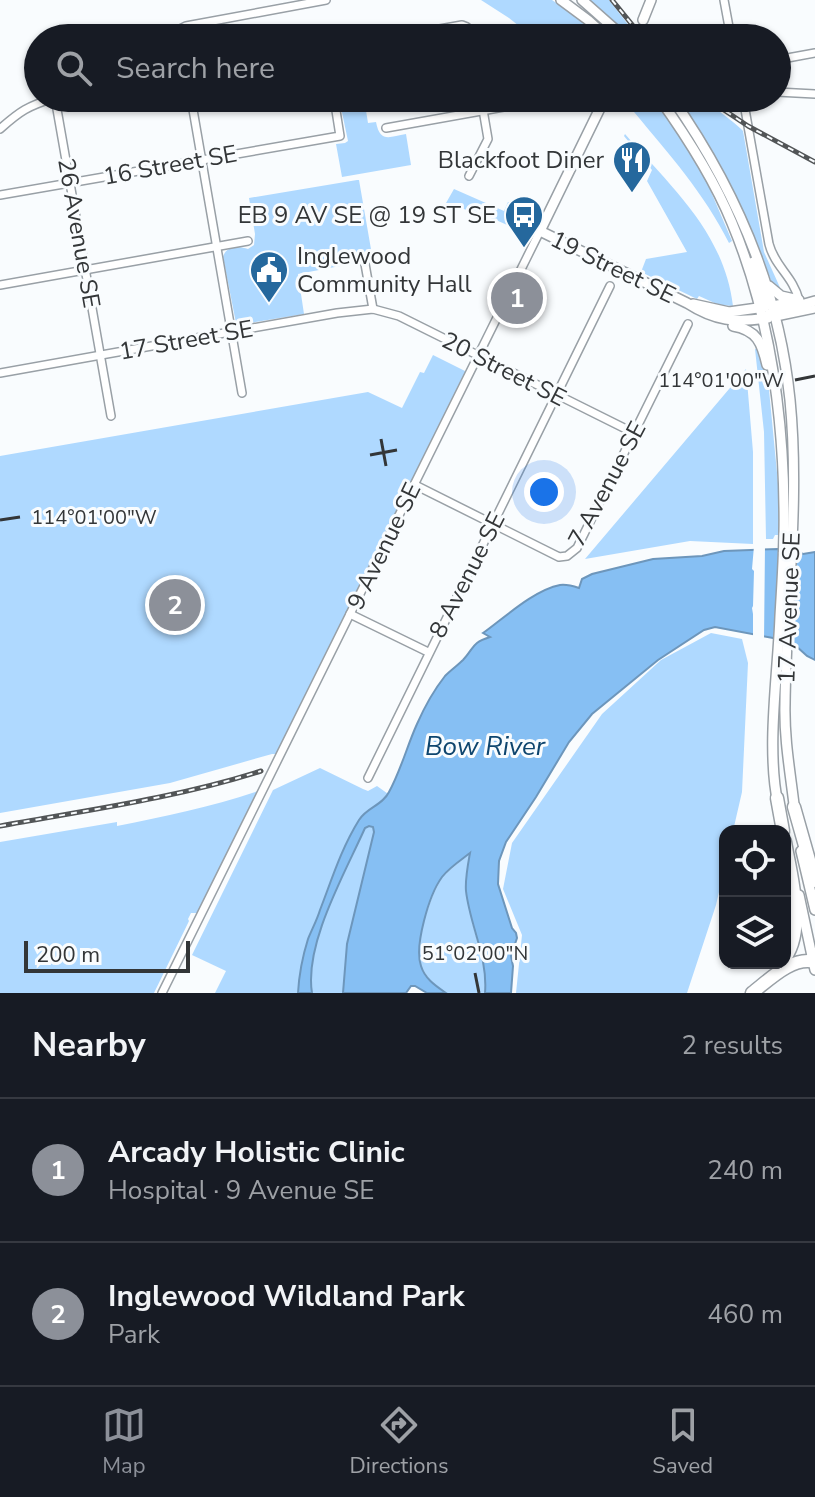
<!DOCTYPE html>
<html lang="en">
<head>
<meta charset="utf-8">
<style>
	:root { --surface:#171b24; --page:#20242c; --text:#f1f3f6; --muted:#9ea1a6; --line:#363941; --accent:#8c9099 }
	body { margin:0; font-family:"Nunito Sans",sans-serif; background:var(--page); color:var(--text) }
	.controls { position:absolute; right:24px; bottom:24px; display:grid; overflow:hidden; border-radius:16px; box-shadow:0 2px 6px #0004 }
	.controls button { width:72px; height:72px; display:grid; place-items:center; padding:0; border:0; border-bottom:2px solid var(--line); background:var(--surface); color:var(--text); font:40px sans-serif }
	.scale { position:absolute; left:24px; bottom:20px; width:166px; box-sizing:border-box; padding-left:8px; border:4px solid #333638; border-top:0; font-size:22px; line-height:28px; white-space:nowrap; color:#333638; -webkit-text-stroke:6px #f9fcfe; paint-order:stroke }
	.you { position:absolute; left:544px; top:492px; width:28px; height:28px; margin:-20px; border:6px solid #fff; border-radius:50%; background:#1a73e8; box-shadow:0 0 0 12px #1a73e833 }
	.badge { display:grid; place-items:center; width:52px; height:52px; border-radius:50%; background:var(--accent); color:#fff; font-size:26px; font-weight:700 }
	.pin { position:absolute; translate:-50% -50%; border:4px solid #fff; box-shadow:0 2px 8px #0006 }
	.list { margin:0; padding:0; list-style:none }
	h2 { display:flex; justify-content:space-between; align-items:center; height:104px; margin:0; padding:0 32px; font-size:34px }
	h2 small { font-size:26px; font-weight:400; color:var(--muted) }
	.list li { display:grid; grid-template-columns:52px 1fr auto; gap:24px; align-items:center; box-sizing:border-box; height:144px; padding:0 32px; border-top:2px solid var(--line) }
	.list b { display:block; font-size:30px; white-space:nowrap }
	.list p { margin:0; font-size:26px; white-space:nowrap; color:var(--muted) }
	.list em { font-size:26px; font-style:normal; color:var(--muted) }
	.icon { flex:none; width:44px; height:44px; fill:none; stroke:currentColor; stroke-width:2; stroke-linecap:round; stroke-linejoin:round }
	.map { position:relative; flex:none; width:815px; height:993px; overflow:hidden }
	.search { position:absolute; background:var(--surface); box-shadow:0 2px 6px #0004; left:24px; right:24px; top:24px; height:88px; display:flex; align-items:center; gap:20px; box-sizing:border-box; padding:0 28px; border-radius:44px; color:var(--muted); font-size:30px }
	.sheet { height:392px; background:var(--surface) }
	nav { display:flex; justify-content:space-around; align-items:center; box-sizing:border-box; height:112px; border-top:2px solid var(--line); background:var(--surface); font-size:22px; color:var(--muted) }
	nav a { display:grid; justify-items:center; gap:4px }
	nav .on { color:var(--accent) }
	.map>svg:first-child { display:block }
</style>
</head>
<body>
<div class="map">
<svg width="815" height="993" viewBox="0 0 815 993">
	<rect width="100%" height="100%" fill="#f9fcfe"/>
	<g fill="#afd9ff">
		<path d="M 481,0 L 552,0 L 584,22 L 602,38 L 534,38 L 509,18 Z"/>
		<path d="M 589,0 L 609,0 L 630,27 L 627,33 Z"/>
		<path d="M 339,98 L 364,98 L 368,123 L 376,122 C 380,143 389,137 406,134 L 411,165 L 342,177 L 336,144 L 345,143 L 348,141 Z"/>
		<path d="M 621,98 L 654,98 L 703,173 L 732,241 L 729,243 C 704,193 669,154 634,112 L 624,104 Z"/>
		<path d="M 678,98 C 684,98 693,96 699,98 C 706,100 739,126 743,131 L 764,252 L 782,292 L 774,287 L 771,281 C 746,212 718,159 678,98 Z"/>
		<path d="M 625,134 C 671,187 724,232 733,306 L 719,305 L 699,296 L 697,299 L 641,272 L 646,259 L 687,252 L 647,181 L 652,170 L 624,136 Z"/>
		<path d="M 357,180 L 359,180 L 372,255 L 356,263 L 298,274 L 304,314 L 238,325 L 236,323 L 223,257 C 226,246 238,246 248,249 L 254,245 L 255,234 L 249,198 Z"/>
		<path d="M 454,189 L 504,211 L 508,202 L 537,217 L 529,235 L 496,220 L 446,203 Z"/>
		<path d="M 759,348 L 767,374 L 769,390 L 780,504 L 780,535 L 775,535 L 773,539 L 766,539 L 764,432 L 755,349 Z"/>
		<path d="M 433,355 L 467,372 L 277,754 L 272,754 L 170,783 L 0,813 L 0,456 L 368,392 L 402,408 L 420,372 L 424,373 Z"/>
		<path d="M 746,369 L 753,452 L 753,544 L 690,541 L 585,559 Z"/>
		<path d="M 711,633 L 742,639 L 748,663 L 742,792 L 733,831 L 725,831 L 725,866 L 716,905 L 687,993 L 516,993 L 522,935 L 503,889 L 512,843 L 602,714 L 661,660 Z"/>
		<path d="M 320,768 L 363,789 L 368,791 L 377,786 L 391,796 L 345,993 L 215,993 L 226,971 L 192,955 L 273,790 Z"/>
		<path d="M 258,791 L 197,913 L 191,913 L 188,919 L 189,921 L 154,993 L 0,993 L 0,842 L 117,822 L 117,826 C 165,816 212,807 258,791 Z"/>
		<path d="M 471,852 C 467,868 469,912 474,929 C 480,953 487,967 485,993 L 446,993 L 431,982 L 420,965 L 421,929 L 433,895 L 442,877 Z"/>
	</g>
	<path fill="#86bff3" stroke="#6d96bb" stroke-width="2" d="M 778,549 L 798,551 L 803,554 L 815,552 L 815,660 L 807,656 L 796,646 L 773,638 L 715,627 L 704,630 L 658,660 L 592,714 L 569,742 L 536,797 L 506,842 L 499,861 L 498,884 L 512,928 L 516,933 L 517,938 L 511,956 L 513,966 L 511,993 L 485,993 C 488,957 470,926 466,891 C 465,879 468,864 470,853 C 461,860 449,868 442,877 C 429,895 414,946 421,966 C 425,979 436,986 446,993 L 427,993 L 415,986 L 411,986 L 406,993 L 343,993 L 347,944 L 374,832 L 373,827 L 369,826 L 365,828 C 345,873 304,944 312,993 L 298,993 C 299,975 303,955 308,939 C 312,929 317,920 320,910 C 332,879 341,849 359,820 C 367,807 382,806 389,792 C 401,770 407,746 417,724 C 424,708 434,690 445,676 C 451,670 458,665 463,660 C 475,647 471,643 490,637 L 483,633 C 504,618 534,590 560,585 C 567,584 573,586 579,588 L 582,579 L 592,574 L 653,559 L 702,556 L 724,551 Z"/>
	<path fill="#f9fcfe" d="M 765,545 L 764,641 L 753,639 L 753,614 L 752,608 L 753,606 L 754,571 L 752,569 L 754,546 Z"/>
	<g fill="none" stroke-linecap="round" stroke-linejoin="round">
		<path stroke="#d1d4d6" stroke-width="9" stroke-dasharray="9 4.5" stroke-linecap="butt" d="M 638,35 L 643,20"/>
		<defs>
			<g id="street">
				<path d="M 724,0 L 731,38"/>
				<path d="M 174,38 L 180,29 L 186,26 L 326,0"/>
				<path d="M 390,38 L 462,25 L 467,27 L 471,38"/>
				<path d="M 782,59 L 815,53"/>
				<path d="M 777,92 L 815,94"/>
				<path d="M 55,98 L 111,416"/>
				<path d="M 191,98 L 242,393"/>
				<path d="M 743,98 L 769,244 C 775,267 793,276 799,300"/>
				<path d="M 386,128 L 554,98"/>
				<path d="M 0,129 C 20,111 28,106 54,98"/>
				<path d="M 469,176 L 488,139 L 481,98"/>
				<path d="M 0,195 L 340,136 L 334,98"/>
				<path d="M 361,258 L 365,264 L 373,309"/>
				<path d="M 0,285 L 248,241"/>
				<path d="M 773,305 L 797,300"/>
				<path d="M 776,317 L 815,309"/>
				<path d="M 0,373 L 337,313 L 373,309 L 399,316 L 634,433"/>
				<path d="M 415,485 L 559,557 L 567,556 L 577,548 L 688,324"/>
				<path d="M 350,614 L 428,652"/>
				<path d="M 368,778 L 610,286"/>
				<path d="M 162,993 L 540,231"/>
			</g>
			<g id="secondary">
				<path d="M 561,0 L 588,20 L 608,38"/>
				<path d="M 582,0 L 625,38"/>
				<path d="M 643,20 L 651,0"/>
				<path d="M 632,38 L 635,32"/>
				<path d="M 605,98 L 540,231 L 687,303 C 715,321 735,323 768,318"/>
				<path d="M 659,98 C 687,137 714,179 732,223 C 769,312 783,412 784,507 C 785,544 782,580 780,616 C 778,674 766,748 778,804"/>
				<path d="M 672,98 C 735,188 779,290 790,400 C 800,501 786,603 785,704 C 784,741 791,776 795,813"/>
				<path d="M 753,262 L 767,305"/>
				<path d="M 769,286 L 781,296 L 799,300"/>
				<path d="M 693,304 L 729,312 L 765,307"/>
				<path d="M 769,314 L 815,301"/>
				<path d="M 733,326 C 757,330 762,343 767,365"/>
				<path d="M 801,851 L 815,910"/>
				<path d="M 799,895 L 815,970"/>
			</g>
			<g id="highway">
				<path d="M 777,798 L 783,831"/>
				<path d="M 794,807 L 815,881"/>
				<path d="M 785,842 C 791,876 806,928 785,958"/>
				<path d="M 752,993 C 769,980 792,956 815,962"/>
			</g>
		</defs>
		<use href="#street" stroke="#99a0a6" stroke-width="10"/>
		<use href="#secondary" stroke="#99a0a6" stroke-width="12"/>
		<use href="#highway" stroke="#99a0a6" stroke-width="15"/>
		<use href="#street" stroke="#fff" stroke-width="7"/>
		<use href="#secondary" stroke="#fff" stroke-width="9"/>
		<use href="#highway" stroke="#fff" stroke-width="12"/>
		<defs>
			<g id="rail">
				<path d="M 612,0 L 643,38"/>
				<path d="M 706,98 L 748,126 L 815,162"/>
				<path d="M 0,826 C 88,810 176,798 261,771"/>
			</g>
		</defs>
		<use href="#rail" stroke="#525557" stroke-width="5"/>
		<use href="#rail" stroke="#f9fcfe" stroke-width="2" stroke-dasharray="6" stroke-linecap="butt"/>
	</g>
	<path fill="none" stroke="#333638" stroke-width="3" d="M 795,380 L 815,376M 381,439 L 386,466M 370,455 L 397,450M 0,520 L 20,517M 475,973 L 479,993"/>
	<defs>
		<symbol id="restaurant-pin" viewBox="-11 -11 22 30"><path d="M0 17L-7.5 6A9.5 9.5 0 1 1 7.5 6Z" fill="#25689d" stroke="#f9fcfe"/><path d="M-5-6h1v4h1v-4h1v4h1v-4h1v5L-1.5 .5V6h-2V.5L-5-1ZM5-6V6H3V1.5H1.5Q1.5-4 5-6Z" fill="#fff"/></symbol>
		<symbol id="bus-pin" viewBox="-11 -11 22 30"><path d="M0 17L-7.5 6A9.5 9.5 0 1 1 7.5 6Z" fill="#25689d" stroke="#f9fcfe"/><path d="M-5-6H5V4H4V6H2V4H-2V6H-4V4H-5ZM-3.5-4V0h7V-4ZM-3.5 1.2v1.5H-2V1.2ZM2 1.2v1.5H3.5V1.2Z" fill="#fff"/></symbol>
		<symbol id="civic-pin" viewBox="-11 -11 22 30"><path d="M0 17L-7.5 6A9.5 9.5 0 1 1 7.5 6Z" fill="#25689d" stroke="#f9fcfe"/><path d="M-.6-6.5H3V-4.5H.6V-3L4-1V1h2V6H-6V1h2V-1L-.6-3ZM-1.2 2.5V6h2.4V2.5Z" fill="#fff"/></symbol>
	</defs>
	<g fill-rule="evenodd">
		<use href="#restaurant-pin" x="610" y="138" width="44" height="60"/>
		<use href="#bus-pin" x="502" y="193" width="44" height="60"/>
		<use href="#civic-pin" x="247" y="248" width="44" height="60"/>
	</g>
	<g text-anchor="middle" dominant-baseline="central" stroke-width="6" stroke-linejoin="round" paint-order="stroke">
		<g font-size="24" fill="#333638" stroke="#f9fcfe" text-anchor="end">
			<text x="604" y="160">Blackfoot Diner</text>
			<text x="496" y="215">EB 9 AV SE @ 19 ST SE</text>
			<text x="297" y="256" text-anchor="start">Inglewood<tspan x="297" dy="28">Community Hall</tspan></text>
		</g>
		<g font-size="24" fill="#333638" stroke="#f9fcfe">
			<text transform="translate(170 165) rotate(-10)">16 Street SE</text>
			<text transform="translate(79 233) rotate(80)">26 Avenue SE</text>
			<text transform="translate(613 267) rotate(26)">19 Street SE</text>
			<text transform="translate(186 340) rotate(-10)">17 Street SE</text>
			<text transform="translate(504 369) rotate(27)">20 Street SE</text>
			<text transform="translate(607 484) rotate(-62)">7 Avenue SE</text>
			<text transform="translate(384 546) rotate(-64)">9 Avenue SE</text>
			<text transform="translate(467 575) rotate(-63)">8 Avenue SE</text>
			<text transform="translate(789 608) rotate(-88)">17 Avenue SE</text>
		</g>
		<g font-size="26" font-style="italic" fill="#0e456e" stroke="#f9fcfe">
			<text x="485" y="746">Bow River</text>
		</g>
	</g>
	<g font-size="20" text-anchor="middle" fill="#333638" stroke="#f9fcfe" stroke-width="6" stroke-linejoin="round" paint-order="stroke">
		<text x="721" y="387">114°01'00"W</text>
		<text x="94" y="524">114°01'00"W</text>
		<text x="475" y="960">51°02'00"N</text>
	</g>
</svg>
<div class="controls">
<button><svg class="icon" aria-label="locate" viewBox="0 0 24 24"><circle cx="12" cy="12" r="6"/><path d="M12 2v4M12 18v4M2 12h4M18 12h4"/></svg></button>
<button><svg class="icon" aria-label="layers" viewBox="0 0 24 24"><path d="M12 4l9 5-9 5-9-5zM3 14l9 5 9-5"/></svg></button>
</div>
<div class="scale">200 m</div>
<div class="you"></div>
<div class="pin badge" style="left:517px;top:298px">1</div>
<div class="pin badge" style="left:175px;top:605px">2</div>
<div class="search"><svg class="icon" aria-label="search" viewBox="0 0 24 24"><circle cx="10" cy="10" r="6"/><path d="M15 15l6 6"/></svg>Search here</div>
</div>
<section class="sheet">
<h2>Nearby<small>2 results</small></h2>
<ul class="list">
<li><span class="badge">1</span><div><b>Arcady Holistic Clinic</b><p>Hospital · 9 Avenue SE</p></div><em>240 m</em></li>
<li><span class="badge">2</span><div><b>Inglewood Wildland Park</b><p>Park</p></div><em>460 m</em></li>
</ul>
</section>
<nav>
<a class="on"><svg class="icon" aria-label="map" viewBox="0 0 24 24"><path d="M3 6l6-2 6 2 6-2v14l-6 2-6-2-6 2zM9 4v14M15 6v14"/></svg>Map</a>
<a><svg class="icon" aria-label="directions" viewBox="0 0 24 24"><path d="M12 3l9 9-9 9-9-9zM9 14v-3h6M13 9l2 2-2 2"/></svg>Directions</a>
<a><svg class="icon" aria-label="saved" viewBox="0 0 24 24"><path d="M7 4h10v16l-5-4-5 4z"/></svg>Saved</a>
</nav>
</body>
</html>
